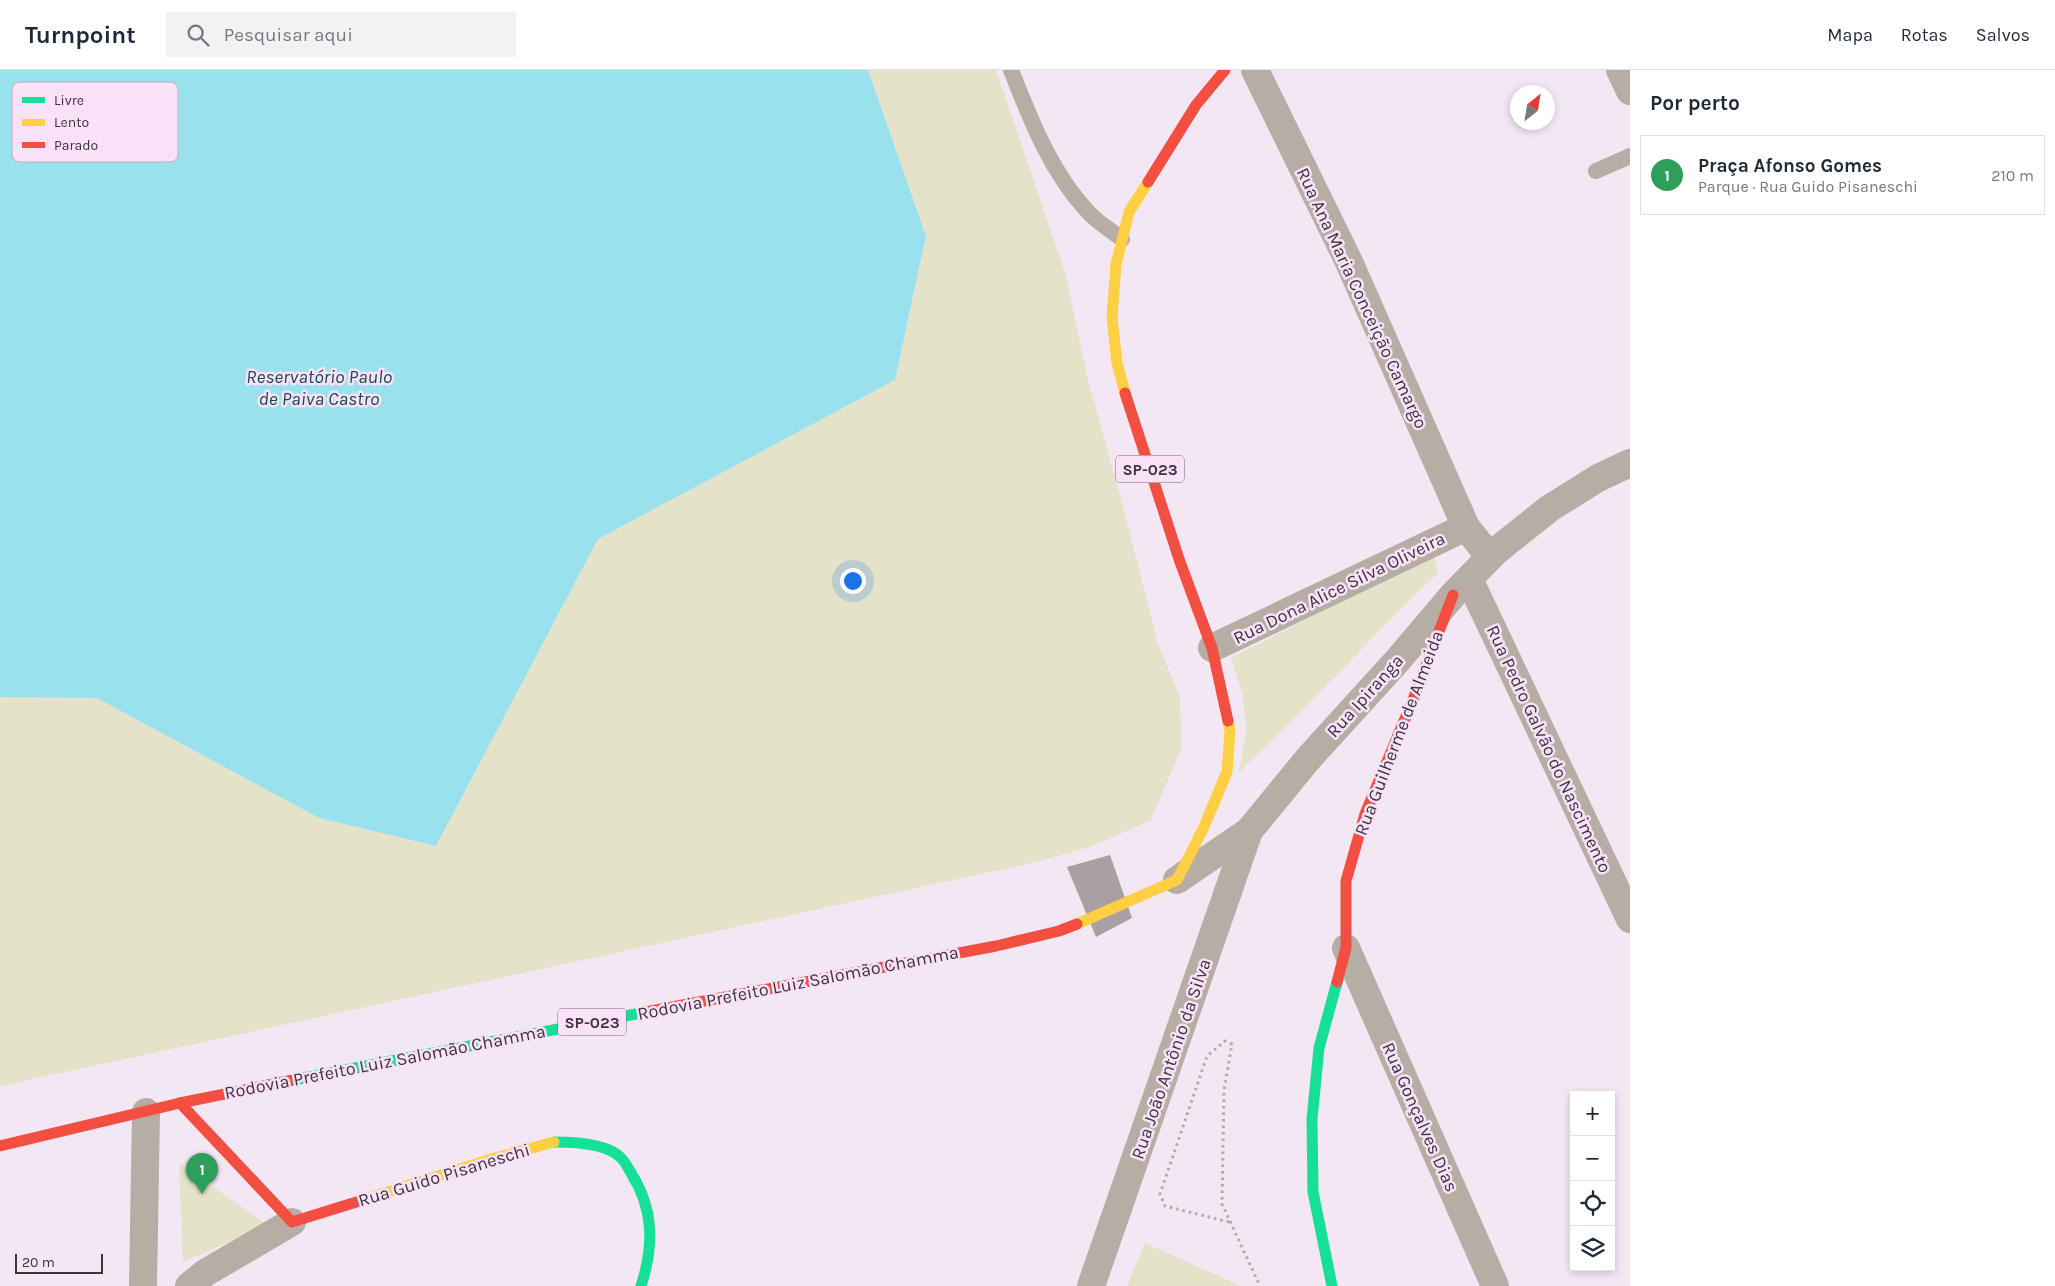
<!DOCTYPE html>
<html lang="pt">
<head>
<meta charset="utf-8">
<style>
	:root { --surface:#fff; --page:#f2f2f3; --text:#1f2937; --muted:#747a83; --line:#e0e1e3; --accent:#0b8043 }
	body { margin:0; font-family:Karla,sans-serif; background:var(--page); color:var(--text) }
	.controls { position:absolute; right:15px; bottom:15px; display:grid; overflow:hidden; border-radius:0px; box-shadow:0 2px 8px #0003 }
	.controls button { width:45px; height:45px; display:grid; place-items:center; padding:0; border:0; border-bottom:1px solid var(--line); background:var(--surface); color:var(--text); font:25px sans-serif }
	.compass { position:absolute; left:1510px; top:15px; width:45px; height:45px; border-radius:50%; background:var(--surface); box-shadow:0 2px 8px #0003; rotate:30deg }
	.scale { position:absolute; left:15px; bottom:12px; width:88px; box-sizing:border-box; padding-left:5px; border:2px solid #3d343d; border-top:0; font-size:14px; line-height:18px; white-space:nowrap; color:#3d343d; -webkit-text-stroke:4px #f9e1f8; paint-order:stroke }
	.you { position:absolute; left:852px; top:510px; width:18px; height:18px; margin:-12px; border:4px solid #fff; border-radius:50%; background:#1a73e8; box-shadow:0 0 0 8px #1a73e833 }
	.badge { display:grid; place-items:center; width:32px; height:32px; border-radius:50%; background:var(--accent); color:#fff; font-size:16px; font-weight:700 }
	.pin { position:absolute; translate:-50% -41px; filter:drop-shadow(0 1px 2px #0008) }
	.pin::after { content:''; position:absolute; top:26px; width:18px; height:15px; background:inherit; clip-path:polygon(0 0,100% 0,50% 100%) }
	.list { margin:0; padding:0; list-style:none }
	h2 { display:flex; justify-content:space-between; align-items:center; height:65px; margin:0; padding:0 20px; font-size:21px }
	h2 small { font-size:16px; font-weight:400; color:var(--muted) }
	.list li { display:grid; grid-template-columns:32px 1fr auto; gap:15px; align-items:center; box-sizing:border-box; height:80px; margin:0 10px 10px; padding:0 10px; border:1px solid var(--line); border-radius:0px }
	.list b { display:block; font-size:19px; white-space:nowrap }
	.list p { margin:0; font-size:16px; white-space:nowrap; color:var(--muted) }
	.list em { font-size:16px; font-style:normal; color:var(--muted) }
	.icon { flex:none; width:28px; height:28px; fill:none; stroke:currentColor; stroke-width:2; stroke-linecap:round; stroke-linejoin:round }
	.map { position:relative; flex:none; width:1630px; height:1216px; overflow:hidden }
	header { display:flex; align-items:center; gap:30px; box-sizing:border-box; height:70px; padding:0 25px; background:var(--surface); border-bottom:1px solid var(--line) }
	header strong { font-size:24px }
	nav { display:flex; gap:28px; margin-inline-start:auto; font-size:18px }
	.search { width:350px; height:45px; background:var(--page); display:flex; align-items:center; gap:12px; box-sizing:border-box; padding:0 18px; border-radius:0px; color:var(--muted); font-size:19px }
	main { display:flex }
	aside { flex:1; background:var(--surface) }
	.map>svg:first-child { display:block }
</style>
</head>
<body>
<header>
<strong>Turnpoint</strong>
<div class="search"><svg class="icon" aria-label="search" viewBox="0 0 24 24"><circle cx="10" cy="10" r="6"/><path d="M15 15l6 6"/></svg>Pesquisar aqui</div>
<nav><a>Mapa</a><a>Rotas</a><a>Salvos</a></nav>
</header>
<main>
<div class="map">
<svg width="1630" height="1216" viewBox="0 0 1630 1216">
	<rect width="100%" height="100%" fill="#f3e7f3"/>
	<g fill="#e5e2ca">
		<path d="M 868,0 L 996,0 L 1066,206 L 1088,310 L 1120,425 L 1158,574 L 1180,627 L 1181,679 L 1151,750 L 1093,776 L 1036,792 L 0,1016 L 0,627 L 97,628 L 319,748 L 436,776 L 598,469 L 895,310 L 926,166 Z"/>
		<path d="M 1433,484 L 1438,503 C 1370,568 1307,638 1239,702 L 1246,663 L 1243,626 L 1231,588 Z"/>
		<path d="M 179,1093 L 268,1155 L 183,1192 Z"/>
		<path d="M 1145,1173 L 1241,1216 L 1127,1216 Z"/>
	</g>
	<path fill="#99e1ed" d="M 0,0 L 868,0 L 926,166 L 895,310 L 598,469 L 436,776 L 319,748 L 97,628 L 0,627 Z"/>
	<path fill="#aaa0a4" d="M 1110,785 L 1132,848 L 1096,867 L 1067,797 Z"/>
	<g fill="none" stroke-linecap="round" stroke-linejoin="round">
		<path stroke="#b2aba8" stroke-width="3" stroke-dasharray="2.5 4" stroke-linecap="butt" d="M 1229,1152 L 1165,1136 L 1160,1124 L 1207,986 L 1225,971 L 1232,974 L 1224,1020 L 1222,1134 L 1260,1216"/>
		<g stroke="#b6aea4" stroke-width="16">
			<path d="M 1011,0 C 1031,51 1052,105 1091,145 C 1100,154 1112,161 1122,169"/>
			<path d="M 1596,101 L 1630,86"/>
		</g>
		<g stroke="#b6aea4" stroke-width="28">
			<path d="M 1255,0 L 1349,192 L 1466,457 L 1490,487"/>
			<path d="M 1620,0 L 1630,21"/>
			<path d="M 1469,509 L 1630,849"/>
			<path d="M 1212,578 L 1466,457"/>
			<path d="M 1177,810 L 1249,761 L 1308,689 L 1397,591 L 1453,525 L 1496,481 L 1550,438 L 1598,408 L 1630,393"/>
			<path d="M 1346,878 L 1495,1216"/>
			<path d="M 143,1216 L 146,1042"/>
			<path d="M 189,1216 L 205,1203 L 292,1152"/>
			<path d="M 1091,1216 L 1249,761"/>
		</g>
		<g stroke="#16e098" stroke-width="11">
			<path d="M 293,1010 L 651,941"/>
			<path d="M 554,1072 C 573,1072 606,1073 620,1087 C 625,1091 628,1098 631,1103 C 654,1139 654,1176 641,1216"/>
			<path d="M 1332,1216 L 1313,1122 L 1312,1049 L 1319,978 L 1337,912"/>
		</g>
		<g stroke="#ffcf43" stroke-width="11">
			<path d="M 1125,323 L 1117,293 L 1112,247 L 1116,195 L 1129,142 L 1148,112"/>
			<path d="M 1077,854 L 1177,810 L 1203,759 L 1227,702 L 1230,661 L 1228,651"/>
			<path d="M 366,1129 L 488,1090 L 554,1072"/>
		</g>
		<g stroke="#f24e42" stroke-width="11">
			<path d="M 1148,112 L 1196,35 L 1225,0"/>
			<path d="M 1125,323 L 1180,492 L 1212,578 L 1228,651"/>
			<path d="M 1337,912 L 1346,878 L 1346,811 L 1365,744 L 1412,632 L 1453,525"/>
			<path d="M 651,941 L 996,876 L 1059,861 L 1077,854"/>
			<path d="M 180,1033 L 292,1152 L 366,1129"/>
			<path d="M 0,1076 L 180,1033 L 293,1010"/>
		</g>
	</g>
	<g text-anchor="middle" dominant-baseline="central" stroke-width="5" stroke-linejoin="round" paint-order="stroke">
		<g fill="#f9e1f8" stroke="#756875" stroke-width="1">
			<rect x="1116" y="385.5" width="68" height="27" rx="4"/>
			<rect x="558" y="938.5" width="68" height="27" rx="4"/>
		</g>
		<g font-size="16" font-weight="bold" fill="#3d343d">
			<text x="1150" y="399">SP-023</text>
			<text x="592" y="952">SP-023</text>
		</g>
		<g font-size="18" fill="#3d343d" stroke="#f9e1f8">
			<text transform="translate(1362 228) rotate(65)">Rua Ana Maria Conceição Camargo</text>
			<text transform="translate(1339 518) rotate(-26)">Rua Dona Alice Silva Oliveira</text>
			<text transform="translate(1365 626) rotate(-48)">Rua Ipiranga</text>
			<text transform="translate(1399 663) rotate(-69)">Rua Guilherme de Almeida</text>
			<text transform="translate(1549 679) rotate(65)">Rua Pedro Galvão do Nascimento</text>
			<text transform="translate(798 913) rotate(-11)">Rodovia Prefeito Luiz Salomão Chamma</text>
			<text transform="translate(1171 989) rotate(-71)">Rua João Antônio da Silva</text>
			<text transform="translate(385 992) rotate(-11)">Rodovia Prefeito Luiz Salomão Chamma</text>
			<text transform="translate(1420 1047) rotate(66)">Rua Gonçalves Dias</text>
			<text transform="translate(444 1105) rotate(-17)">Rua Guido Pisaneschi</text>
		</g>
		<g font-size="19" font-style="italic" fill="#19494f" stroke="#f9e1f8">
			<text x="319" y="307">Reservatório Paulo<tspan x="319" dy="22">de Paiva Castro</tspan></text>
		</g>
	</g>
	<rect x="12" y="12" width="166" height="80" rx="8" fill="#f9e1f8" stroke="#c1adc0" stroke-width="1"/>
	<rect x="22" y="27" width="23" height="6" fill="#16e098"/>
	<rect x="22" y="49" width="23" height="7" fill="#ffcf43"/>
	<rect x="22" y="72" width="23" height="6" fill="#f24e42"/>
	<g font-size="14" fill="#3d343d">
		<text x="54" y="35">Livre</text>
		<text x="54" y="57">Lento</text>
		<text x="54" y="80">Parado</text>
	</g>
</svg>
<div class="controls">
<button>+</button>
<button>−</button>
<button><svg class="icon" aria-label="locate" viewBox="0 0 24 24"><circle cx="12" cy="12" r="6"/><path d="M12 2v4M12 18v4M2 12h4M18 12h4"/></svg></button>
<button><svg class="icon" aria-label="layers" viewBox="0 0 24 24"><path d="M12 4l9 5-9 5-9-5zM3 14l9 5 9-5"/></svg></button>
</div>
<svg class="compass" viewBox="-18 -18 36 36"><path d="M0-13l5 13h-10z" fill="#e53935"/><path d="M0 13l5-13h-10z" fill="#747a83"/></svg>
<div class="scale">20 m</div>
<div class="you"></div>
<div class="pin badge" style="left:202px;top:1124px;background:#2e9e5b">1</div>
</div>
<aside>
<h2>Por perto<small></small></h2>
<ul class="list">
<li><span class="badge" style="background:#2e9e5b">1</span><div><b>Praça Afonso Gomes</b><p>Parque · Rua Guido Pisaneschi</p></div><em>210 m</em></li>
</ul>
</aside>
</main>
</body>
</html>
